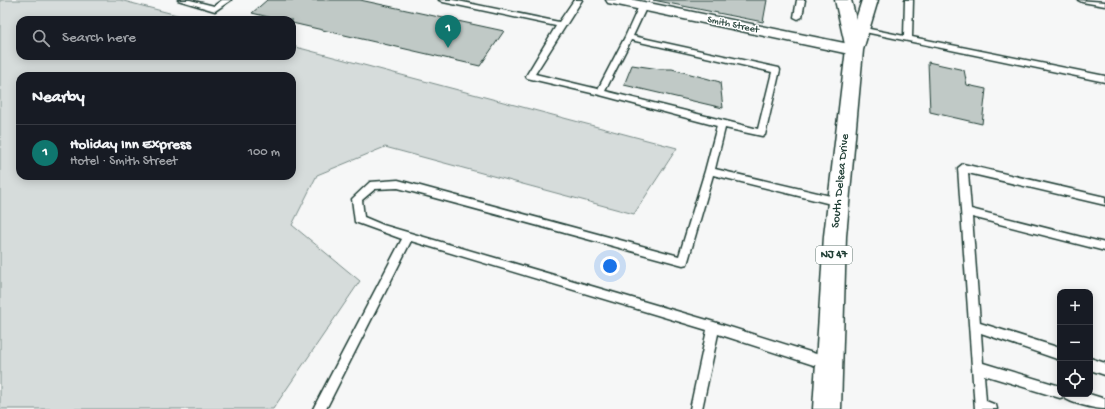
<!DOCTYPE html>
<html lang="en">
<head>
<meta charset="utf-8">
<style>
	:root { --surface:#171b24; --page:#242831; --text:#f1f3f6; --muted:#9ea1a6; --line:#363941; --accent:#0f766e }
	body { margin:0; font-family:"Gochi Hand",sans-serif; background:var(--page); color:var(--text) }
	.controls { position:absolute; right:12px; bottom:12px; display:grid; overflow:hidden; border-radius:8px; box-shadow:0 2px 10px #0003 }
	.controls button { width:36px; height:36px; display:grid; place-items:center; padding:0; border:0; border-bottom:1px solid var(--line); background:var(--surface); color:var(--text); font:20px sans-serif }
	.you { position:absolute; left:610px; top:266px; width:14px; height:14px; margin:-10px; border:3px solid #fff; border-radius:50%; background:#1a73e8; box-shadow:0 0 0 6px #1a73e833 }
	.badge { display:grid; place-items:center; width:26px; height:26px; border-radius:50%; background:var(--accent); color:#fff; font-size:13px; font-weight:700 }
	.pin { position:absolute; translate:-50% -33px; filter:drop-shadow(0 1px 2px #0008) }
	.pin::after { content:''; position:absolute; top:21px; width:14px; height:12px; background:inherit; clip-path:polygon(0 0,100% 0,50% 100%) }
	.list { margin:0; padding:0; list-style:none }
	h2 { display:flex; justify-content:space-between; align-items:center; height:52px; margin:0; padding:0 16px; font-size:17px }
	h2 small { font-size:13px; font-weight:400; color:var(--muted) }
	.list li { display:grid; grid-template-columns:26px 1fr auto; gap:12px; align-items:center; box-sizing:border-box; height:56px; padding:0 16px; border-top:1px solid var(--line) }
	.list b { display:block; font-size:15px; white-space:nowrap }
	.list p { margin:0; font-size:13px; white-space:nowrap; color:var(--muted) }
	.list em { font-size:13px; font-style:normal; color:var(--muted) }
	.icon { flex:none; width:22px; height:22px; fill:none; stroke:currentColor; stroke-width:2; stroke-linecap:round; stroke-linejoin:round }
	.map { position:relative; flex:none; width:1105px; height:409px; overflow:hidden }
	.search { position:absolute; background:var(--surface); box-shadow:0 2px 10px #0003; left:16px; top:16px; width:280px; height:44px; display:flex; align-items:center; gap:10px; box-sizing:border-box; padding:0 14px; border-radius:12px; color:var(--muted); font-size:15px }
	.panel { position:absolute; background:var(--surface); box-shadow:0 2px 10px #0003; left:16px; top:72px; width:280px; height:108px; border-radius:12px }
	.map>svg:first-child { display:block }
</style>
</head>
<body>
<div class="map">
<svg width="1105" height="409" viewBox="0 0 1105 409">
	<rect width="100%" height="100%" fill="#f6f7f7"/>
	<filter id="ink" filterUnits="userSpaceOnUse"><feTurbulence type="fractalNoise" baseFrequency=".025" numOctaves="2"/><feDisplacementMap in="SourceGraphic" scale="8" xChannelSelector="R" yChannelSelector="G"/><feConvolveMatrix kernelMatrix="1 2 1 2 8 2 1 2 1" color-interpolation-filters="sRGB"/></filter>
	<g filter="url(#ink)">
		<path fill="#d6dcdb" stroke="#7a8c88" fill-rule="evenodd" d="M 0,0 L 120,0 L 196,20 L 20,20 L 20,56 L 292,56 L 292,46 L 677,148 L 634,214 L 385,147 L 317,175 L 292,225 L 360,281 L 273,409 L 0,409 ZM 20,76 L 292,76 L 292,176 L 20,176 Z"/>
		<g fill="#c0c9c6" stroke="#1f3d34">
			<path d="M 267,0 L 360,0 L 504,31 L 480,66 L 292,23 L 292,20 L 281,20 L 252,13 Z"/>
			<path d="M 653,0 L 767,0 L 763,22 Z"/>
			<path d="M 928,62 L 964,70 L 967,85 L 986,89 L 982,124 L 930,112 Z"/>
			<path d="M 632,65 L 660,69 L 672,69 L 720,82 L 723,108 L 624,85 Z"/>
		</g>
		<g fill="none" stroke-linecap="round" stroke-linejoin="round">
			<defs>
				<g id="service">
					<path d="M 178,0 L 190,0 L 214,6 L 222,0 L 231,0 L 215,11 Z"/>
					<path d="M 439,0 L 453,0 L 559,22 L 574,0 L 582,0 L 535,74 L 598,89 L 625,37 L 639,6 L 643,4 L 647,6 L 633,36 L 779,68 L 780,70 L 765,135 L 762,136 L 725,128 L 715,169 L 839,198 L 843,199 L 844,202 L 843,205 L 839,206 L 713,175 L 688,261 L 687,264 L 683,265 L 398,188 L 375,189 L 362,200 L 364,217 L 383,225 L 714,322 L 829,358 L 833,360 L 835,364 L 833,368 L 829,370 L 718,334 L 702,409 L 690,409 L 707,330 L 411,241 L 326,409 L 313,409 L 402,239 L 355,222 L 352,199 L 370,182 L 398,180 L 679,256 L 705,171 L 717,126 L 600,95 L 527,78 L 526,76 L 556,26 L 443,2 ZM 631,40 L 772,72 L 758,129 L 605,91 Z"/>
					<path d="M 797,0 L 805,0 L 802,17 L 798,19 L 794,17 Z"/>
					<path d="M 905,0 L 913,0 L 912,37 L 1105,76 L 1105,82 L 860,31 L 856,29 L 860,27 L 904,36 Z"/>
					<path d="M 1078,0 L 1105,2 L 1105,6 L 1082,2 Z"/>
					<path d="M 963,164 L 1105,197 L 1105,205 L 968,173 L 971,209 L 1105,243 L 1105,251 L 972,217 L 980,323 L 1060,348 L 1060,360 L 981,333 L 983,363 L 1060,386 L 1060,394 L 1089,394 L 1105,399 L 1105,409 C 1095,409 1070,403 1063,397 L 1060,398 L 984,375 L 986,401 L 996,405 L 997,409 L 975,409 L 958,168 Z"/>
					<path d="M 1090,358 L 1105,363 L 1105,375 L 1090,370 Z"/>
				</g>
				<path id="minor" d="M 606,0 L 634,0 L 854,45 L 860,47 L 862,50 L 860,53 L 854,55 L 613,4 L 608,3 Z"/>
				<path id="primary" d="M 835,0 L 851,0 L 856,19 L 862,0 L 878,0 L 863,50 L 846,236 L 841,409 L 813,409 L 824,236 L 846,49 Z"/>
			</defs>
			<use href="#service" stroke="#1f3d34" stroke-width="3"/>
			<use href="#minor" stroke="#1f3d34" stroke-width="3"/>
			<use href="#primary" stroke="#1f3d34" stroke-width="3"/>
			<use href="#service" fill="#fff" fill-rule="evenodd"/>
			<use href="#minor" fill="#fff" fill-rule="evenodd"/>
			<use href="#primary" fill="#fff" fill-rule="evenodd"/>
		</g>
	</g>
	<g text-anchor="middle" dominant-baseline="central" stroke-width="3" stroke-linejoin="round" paint-order="stroke">
		<g font-size="10" fill="#1f3d34" stroke="#fff">
			<text transform="translate(733 25) rotate(12)">Smith Street</text>
		</g>
		<rect fill="#fff" stroke="#627771" stroke-width="1" x="816" y="246" width="36" height="18" rx="3"/>
		<g font-size="11" font-weight="bold" fill="#1f3d34">
			<text x="834" y="255">NJ 47</text>
		</g>
		<g font-size="12" fill="#1f3d34" stroke="#fff">
			<text transform="translate(841 181) rotate(-84)">South Delsea Drive</text>
		</g>
	</g>
</svg>
<div class="controls">
<button>+</button>
<button>−</button>
<button><svg class="icon" aria-label="locate" viewBox="0 0 24 24"><circle cx="12" cy="12" r="6"/><path d="M12 2v4M12 18v4M2 12h4M18 12h4"/></svg></button>
</div>
<div class="you"></div>
<div class="pin badge" style="left:448px;top:48px">1</div>
<div class="search"><svg class="icon" aria-label="search" viewBox="0 0 24 24"><circle cx="10" cy="10" r="6"/><path d="M15 15l6 6"/></svg>Search here</div>
<section class="panel">
<h2>Nearby<small></small></h2>
<ul class="list">
<li><span class="badge">1</span><div><b>Holiday Inn Express</b><p>Hotel · Smith Street</p></div><em>100 m</em></li>
</ul>
</section>
</div>
</body>
</html>
